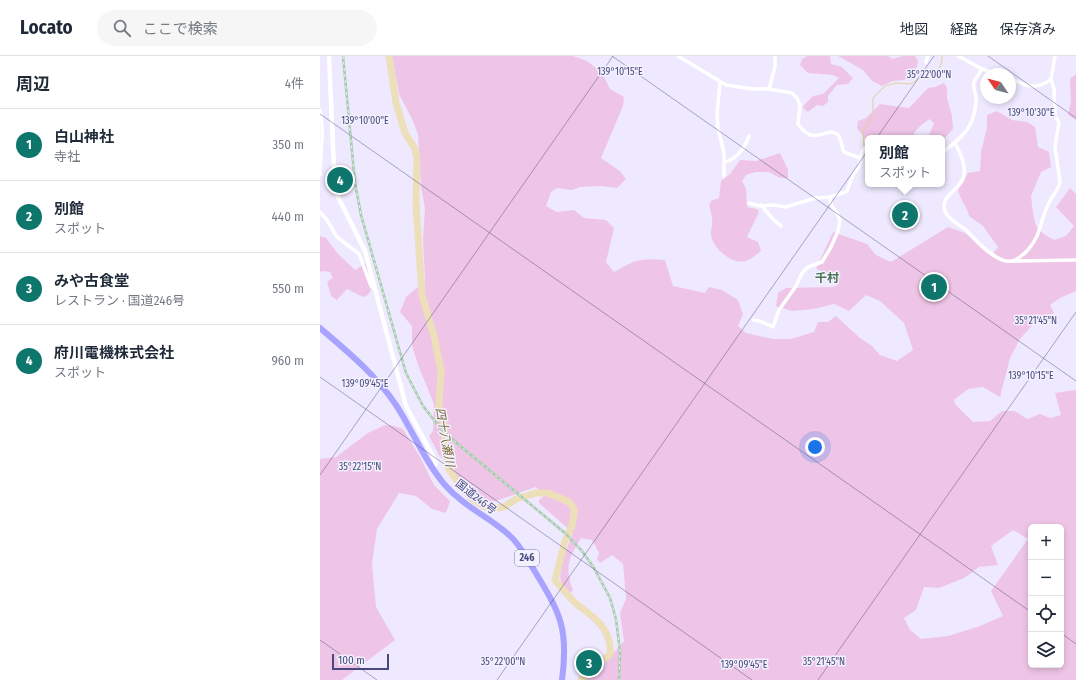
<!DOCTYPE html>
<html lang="ja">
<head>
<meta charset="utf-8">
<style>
	:root { --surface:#fff; --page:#f6f6f7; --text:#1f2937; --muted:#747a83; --line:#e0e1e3; --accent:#0f766e }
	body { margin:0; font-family:"Fira Sans Condensed","Noto Sans JP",sans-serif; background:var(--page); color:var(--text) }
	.controls { position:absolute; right:12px; bottom:12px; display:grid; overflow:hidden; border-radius:6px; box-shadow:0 2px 6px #0003 }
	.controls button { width:36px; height:36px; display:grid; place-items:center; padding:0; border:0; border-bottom:1px solid var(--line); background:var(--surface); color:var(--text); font:20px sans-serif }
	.compass { position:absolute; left:660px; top:12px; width:36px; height:36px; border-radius:50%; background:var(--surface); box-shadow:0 2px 6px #0003; rotate:305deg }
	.scale { position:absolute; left:12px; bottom:10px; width:57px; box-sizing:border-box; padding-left:4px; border:2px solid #484a7d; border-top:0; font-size:11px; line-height:14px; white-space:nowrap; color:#484a7d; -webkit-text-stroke:3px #f4f1ff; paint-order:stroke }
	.you { position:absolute; left:495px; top:391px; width:14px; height:14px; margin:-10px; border:3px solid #fff; border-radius:50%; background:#1a73e8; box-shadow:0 0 0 6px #1a73e833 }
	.badge { display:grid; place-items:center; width:26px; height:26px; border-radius:50%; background:var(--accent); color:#fff; font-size:13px; font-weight:700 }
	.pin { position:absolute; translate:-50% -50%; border:2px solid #fff; box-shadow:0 1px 4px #0006 }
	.popup { position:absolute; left:545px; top:79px; width:80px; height:52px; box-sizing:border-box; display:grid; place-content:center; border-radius:6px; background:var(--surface); filter:drop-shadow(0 1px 3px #0005); font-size:13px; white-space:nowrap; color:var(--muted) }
	.popup b { font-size:15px; color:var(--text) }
	.popup::after { content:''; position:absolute; left:50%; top:100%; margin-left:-8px; border:8px solid transparent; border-top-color:var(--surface) }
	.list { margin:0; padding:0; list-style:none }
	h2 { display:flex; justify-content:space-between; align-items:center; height:52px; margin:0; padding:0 16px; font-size:17px }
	h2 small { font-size:13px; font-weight:400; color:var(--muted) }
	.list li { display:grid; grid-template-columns:26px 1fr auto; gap:12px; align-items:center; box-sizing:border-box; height:72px; padding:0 16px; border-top:1px solid var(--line) }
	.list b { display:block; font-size:15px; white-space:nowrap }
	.list p { margin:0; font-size:13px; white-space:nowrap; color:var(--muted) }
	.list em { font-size:13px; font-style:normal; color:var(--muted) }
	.icon { flex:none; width:22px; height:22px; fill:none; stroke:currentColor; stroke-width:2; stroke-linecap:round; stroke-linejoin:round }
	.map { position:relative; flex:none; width:756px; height:624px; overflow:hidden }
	header { display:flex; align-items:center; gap:24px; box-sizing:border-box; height:56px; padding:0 20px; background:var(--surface); border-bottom:1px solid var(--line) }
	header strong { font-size:19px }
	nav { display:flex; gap:22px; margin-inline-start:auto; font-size:14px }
	.search { width:280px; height:36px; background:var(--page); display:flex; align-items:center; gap:10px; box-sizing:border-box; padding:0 14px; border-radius:22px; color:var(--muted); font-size:15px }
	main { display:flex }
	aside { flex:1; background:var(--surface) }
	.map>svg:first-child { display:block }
</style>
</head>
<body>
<header>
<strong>Locato</strong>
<div class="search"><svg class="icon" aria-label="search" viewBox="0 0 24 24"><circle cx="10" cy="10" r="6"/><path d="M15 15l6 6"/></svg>ここで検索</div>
<nav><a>地図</a><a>経路</a><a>保存済み</a></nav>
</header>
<main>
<aside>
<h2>周辺<small>4件</small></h2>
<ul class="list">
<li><span class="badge">1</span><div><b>白山神社</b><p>寺社</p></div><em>350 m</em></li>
<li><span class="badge">2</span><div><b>別館</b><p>スポット</p></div><em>440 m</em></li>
<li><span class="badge">3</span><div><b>みや古食堂</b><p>レストラン · 国道246号</p></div><em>550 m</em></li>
<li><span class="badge">4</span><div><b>府川電機株式会社</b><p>スポット</p></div><em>960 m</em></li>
</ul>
</aside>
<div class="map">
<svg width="756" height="624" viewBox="0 0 756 624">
	<rect width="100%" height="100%" fill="#eee9ff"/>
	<g fill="#efc5e7" fill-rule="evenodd">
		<path d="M 72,0 L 253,0 L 267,5 L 282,17 L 290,33 L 304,41 L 303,50 L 281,102 L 300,115 L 306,123 L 297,132 L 281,130 L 260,131 L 252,134 L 237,132 L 231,136 L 226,150 L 237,156 L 254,154 L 264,162 L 286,164 L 294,172 L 286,206 L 294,216 C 315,204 320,202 345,204 L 353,230 L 385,237 L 389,231 L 402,234 L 418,244 L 423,258 L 418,270 L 426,277 L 453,283 L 471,283 L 494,276 L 498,266 L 508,266 L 516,260 L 540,282 L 552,290 L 560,299 L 577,305 L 593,294 L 584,267 L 560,245 L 546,239 L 529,255 L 514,248 L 494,253 L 472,255 L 456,250 L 458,237 L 466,232 L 513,231 L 519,228 L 508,221 L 505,216 L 496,213 L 513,176 L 547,188 L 556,199 L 571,206 L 628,171 L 645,177 L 672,199 L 678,191 L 663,170 L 649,160 C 647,150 640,144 638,134 L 648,117 L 660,115 L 661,96 L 667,71 L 667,59 L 677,55 L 692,64 L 707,66 L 715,71 L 718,91 L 729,96 L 731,111 L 721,116 L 711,140 L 713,157 L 716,170 L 725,179 L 734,184 L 746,180 L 754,170 L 736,151 L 750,132 L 756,138 L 756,235 L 740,242 L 730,249 L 734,257 L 716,265 L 700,283 L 690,302 L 680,341 L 663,331 L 648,333 L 634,344 L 635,348 L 653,366 L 670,365 L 682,355 L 695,355 L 707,363 L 720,358 L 730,362 L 741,359 L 735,337 L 756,334 L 756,624 L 265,624 L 280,612 L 304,585 L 300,557 L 306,543 L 303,508 L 292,499 L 280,507 L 277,503 L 279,497 L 272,484 L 261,482 C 249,501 244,512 253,534 L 250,537 C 246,533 242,530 241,525 C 237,515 249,487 253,477 L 219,447 L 219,444 L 224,440 L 216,431 L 176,445 L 165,446 L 154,438 L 136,419 L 133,410 L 120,401 L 109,380 L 113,375 L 114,348 L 98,309 L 92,290 L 92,270 L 80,256 L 86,241 L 105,225 L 103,183 L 105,152 L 101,131 L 98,78 L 92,63 L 79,38 ZM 711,471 L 741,471 L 741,609 L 711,609 ZM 693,474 L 708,483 L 671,535 L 683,560 L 660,570 L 628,580 L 601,583 L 590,574 L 584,562 L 596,554 L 604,531 L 619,532 L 644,522 L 659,511 L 678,509 L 671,490 Z"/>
		<path d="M 487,0 L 510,0 L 511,8 L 522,11 L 533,22 L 528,28 L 517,29 L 508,40 L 508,46 L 503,50 L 497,49 L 488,56 L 483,52 L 484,49 L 493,40 L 503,38 L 519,22 L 513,19 L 488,17 L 480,9 L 482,3 Z"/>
		<path d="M 518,0 L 568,0 L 572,3 L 583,0 L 595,0 L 598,5 L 596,14 L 584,24 L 573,25 L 562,30 L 552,25 L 543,14 Z"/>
		<path d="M 756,18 L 756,64 L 748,59 L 751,45 L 750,23 Z"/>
		<path d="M 624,27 L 627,32 L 627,42 L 632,60 L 633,73 L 622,85 L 622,82 L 608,82 L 614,67 L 609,63 C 602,69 594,73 593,82 L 548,82 L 548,87 L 537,72 L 538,65 L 546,62 L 560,48 L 589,52 L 608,32 L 615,31 Z"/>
		<path d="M 460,97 L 468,114 L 468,122 L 460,122 L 449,116 L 436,116 L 426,119 L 422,125 L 426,133 L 427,151 L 437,153 L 439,156 L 427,181 L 438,186 L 441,195 C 437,198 433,202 428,204 C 414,211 393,193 391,179 C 390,176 392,173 392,170 C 393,162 391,157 389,149 L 391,145 L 399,142 L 401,125 L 410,118 L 420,104 L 436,105 Z"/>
		<path d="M 0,180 L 6,182 L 18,198 L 35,214 L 46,207 L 51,234 L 48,239 L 43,241 L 27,233 L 17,244 L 11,240 L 7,226 L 13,222 L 10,216 L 2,215 L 0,216 Z"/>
		<path d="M 65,369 L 74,370 L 83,373 L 99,399 L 114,429 L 130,445 L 126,457 L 112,453 L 96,440 L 79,437 L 57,473 L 52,508 L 56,551 L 75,584 L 22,624 L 0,624 L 0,403 L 16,401 L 48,377 Z"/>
	</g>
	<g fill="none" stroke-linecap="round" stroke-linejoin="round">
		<path stroke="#dfcf9f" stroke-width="1" d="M 544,90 L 543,75 L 553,58 L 553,42 L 565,30 L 576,27 L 591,28 C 595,26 598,22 601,20 C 613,14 622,18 622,0"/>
		<path stroke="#ecdfba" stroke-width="7" d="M 69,0 L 76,47 L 85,77 L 95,93 L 97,102 L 96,148 L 102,239 L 114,280 L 121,315 L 119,350 L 124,369 L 125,391 L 128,412 L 135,422 L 152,443 L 165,451 L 178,452 L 184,451 L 196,443 L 216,437 L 228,437 L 249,446 L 254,453 L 254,458 L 252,470 L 245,485 L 235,524 C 243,533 250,543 259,550 C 276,562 292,575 290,598 L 261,624"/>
		<g stroke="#fff" stroke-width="3.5">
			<path d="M 358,0 L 406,29 L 433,33 L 449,33 L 472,37 L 477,42 L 480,49 L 478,68 C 495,92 505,70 517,78 C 522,82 521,91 524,96 L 540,102"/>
			<path d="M 638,0 L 662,13 L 677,18"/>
			<path d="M 606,6 L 608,0"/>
			<path d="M 690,22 C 705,30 716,35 731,23"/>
			<path d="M 400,26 L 397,58 L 398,72 L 404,97 L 404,120"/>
			<path d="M 449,33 L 455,11 L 455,0"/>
			<path d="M 0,54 C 5,76 0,97 0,119"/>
			<path d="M 635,87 C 640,96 646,108 644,119 C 642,134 617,140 626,157 C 631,166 643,170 649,177 C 657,186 678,208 692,205 C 697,204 701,200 705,197 C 710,192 714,186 717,180 C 721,170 723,160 727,151 C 730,142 738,136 740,126 L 735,91 L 739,66 L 735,60 L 734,33 L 731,23 L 735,0"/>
			<path d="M 622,97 C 642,81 655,72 656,44 C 657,38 652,32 654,26 C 656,21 660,17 662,13"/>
			<path d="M 405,106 C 418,102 424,93 429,80"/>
			<path d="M 429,147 L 439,150 L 455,149 L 465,151 L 496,142 L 510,141 L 523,137 L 527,135 L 533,119 L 539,111 L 542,95 L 544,93 L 548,91"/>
			<path d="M 441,149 L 452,162 L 461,170"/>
			<path d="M 0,156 L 7,164 L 17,181 L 39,198 L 51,230 L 55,233"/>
			<path d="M 693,205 L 756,204"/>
			<path d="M 434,264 L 440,265 L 453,271 L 459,254 L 476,230 L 482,217 L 488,211 L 502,206 L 511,191 L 518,175 L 520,164 L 517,157 L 511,149 L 510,141"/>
		</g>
		<path stroke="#fff" stroke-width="4.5" d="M 9,0 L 15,135 L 45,195 L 86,350 L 115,404 L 116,407 L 113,412"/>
		<path stroke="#a8a3ff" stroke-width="6" d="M 0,272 C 28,296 55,318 76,349 C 93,375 105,406 125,429 C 143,450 169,461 189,479 C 200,488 206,502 214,514 C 240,557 249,572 242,624"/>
		<defs>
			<path id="rail" d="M 23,0 L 35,127 L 41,159 L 86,317 L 103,350 L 121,373 L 139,389 L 245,477 L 262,495 L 274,512 L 290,542 L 296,563 L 300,595 L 299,624"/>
		</defs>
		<use href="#rail" stroke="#a4ccaa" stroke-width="2.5"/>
		<use href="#rail" stroke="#f4f1ff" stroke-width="1" stroke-dasharray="3" stroke-linecap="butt"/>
	</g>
	<path fill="none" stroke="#484a7d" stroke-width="1" stroke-opacity="0.45" d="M 292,0 L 756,325M 668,0 L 756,62M 0,58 L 711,556M 0,321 L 432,624M 0,419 L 293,0M 741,577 L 756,588M 0,584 L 57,624M 177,624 L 614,0M 498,624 L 756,256"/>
	<g text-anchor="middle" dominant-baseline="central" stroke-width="3" stroke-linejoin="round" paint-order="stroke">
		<rect fill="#f4f1ff" stroke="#7c7ca4" stroke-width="1" x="195" y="494" width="24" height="16" rx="3"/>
		<g font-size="10" font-weight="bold" fill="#484a7d">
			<text x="207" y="502">246</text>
		</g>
		<g font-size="11" fill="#484a7d" stroke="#f4f1ff">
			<text transform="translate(156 441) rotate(38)">国道246号</text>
		</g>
		<g font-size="12" font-weight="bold" fill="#4b7556" stroke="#f4f1ff">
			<text x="507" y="222">千村</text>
		</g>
		<g font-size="12" font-style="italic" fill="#7c6c37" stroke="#f4f1ff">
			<text transform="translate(125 381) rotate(80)">四十八瀬川</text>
		</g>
	</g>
	<g font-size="10" text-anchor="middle" fill="#484a7d" stroke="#f4f1ff" stroke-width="3" stroke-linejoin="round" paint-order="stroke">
		<text x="300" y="19">139°10'15"E</text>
		<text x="609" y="22">35°22'00"N</text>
		<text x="711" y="60">139°10'30"E</text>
		<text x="45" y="68">139°10'00"E</text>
		<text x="716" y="268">35°21'45"N</text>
		<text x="711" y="323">139°10'15"E</text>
		<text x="45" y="331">139°09'45"E</text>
		<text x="40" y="414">35°22'15"N</text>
		<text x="183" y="609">35°22'00"N</text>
		<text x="504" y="609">35°21'45"N</text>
		<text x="424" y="612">139°09'45"E</text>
	</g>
</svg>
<div class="controls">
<button>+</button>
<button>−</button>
<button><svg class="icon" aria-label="locate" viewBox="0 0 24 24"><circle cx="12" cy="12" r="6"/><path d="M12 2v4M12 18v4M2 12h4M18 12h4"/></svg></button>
<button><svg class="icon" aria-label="layers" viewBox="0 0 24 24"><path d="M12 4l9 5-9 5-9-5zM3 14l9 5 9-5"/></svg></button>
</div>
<svg class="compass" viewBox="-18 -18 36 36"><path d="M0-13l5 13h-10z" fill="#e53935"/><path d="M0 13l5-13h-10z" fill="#747a83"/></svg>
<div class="scale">100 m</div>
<div class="you"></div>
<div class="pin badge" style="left:614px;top:231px">1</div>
<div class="pin badge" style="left:585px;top:159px">2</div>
<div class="popup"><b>別館</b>スポット</div>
<div class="pin badge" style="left:269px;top:607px">3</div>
<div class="pin badge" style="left:20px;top:124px">4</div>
</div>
</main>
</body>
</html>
